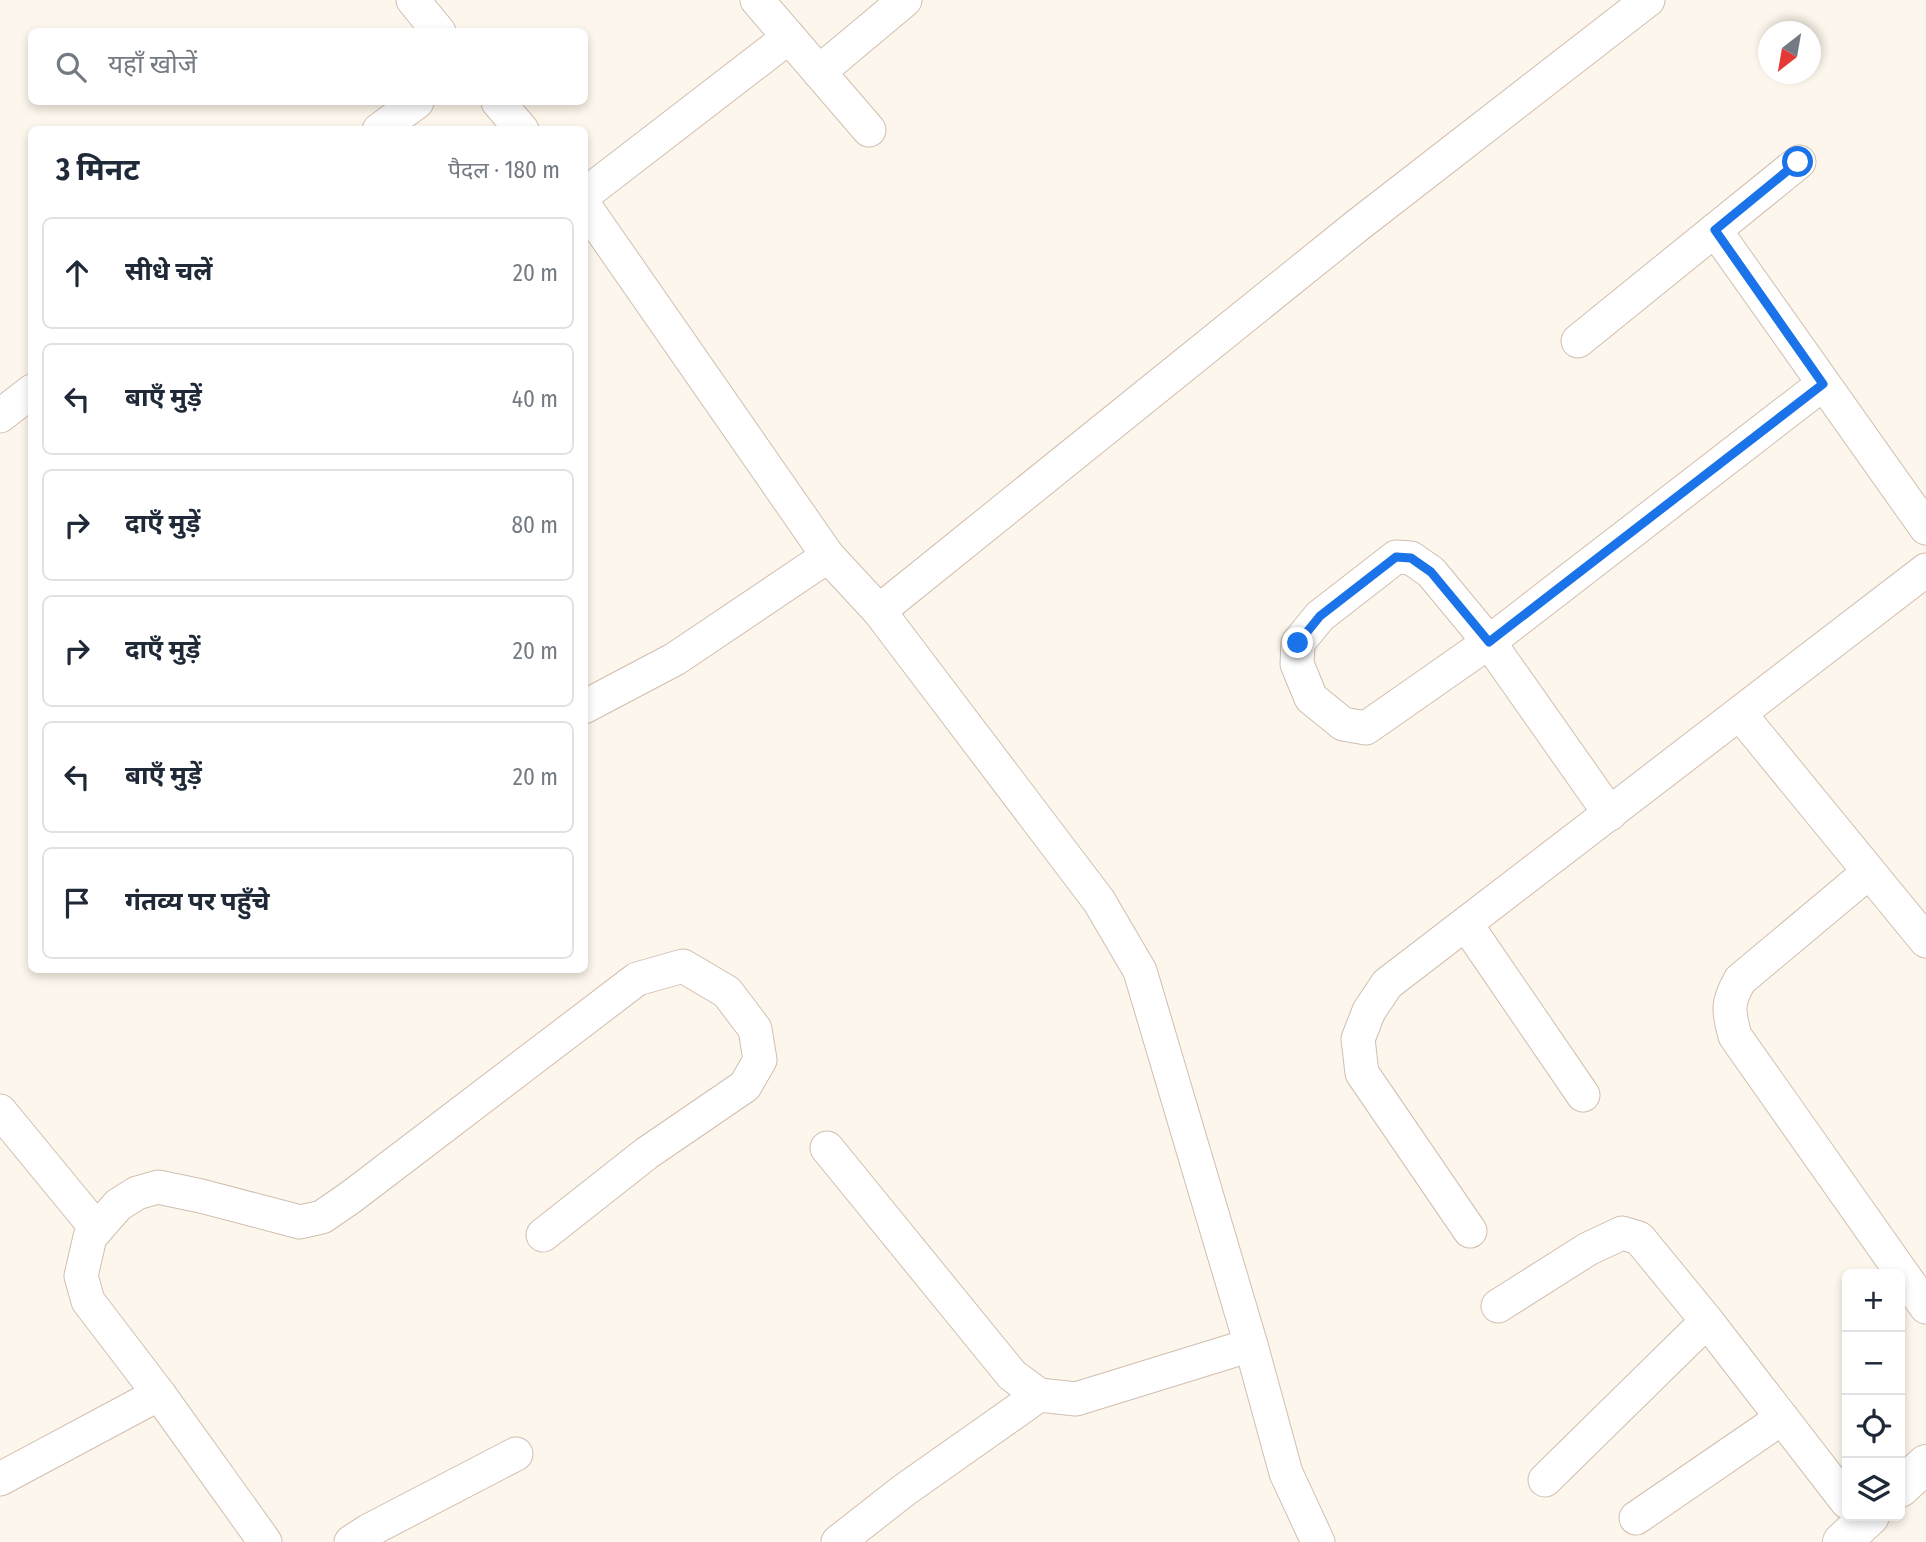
<!DOCTYPE html>
<html lang="hi">
<head>
<meta charset="utf-8">
<style>
	:root { --surface:#fff; --page:#f2f2f3; --text:#1f2937; --muted:#747a83; --line:#e0e1e3 }
	body { margin:0; font-family:"Fira Sans Condensed","Noto Sans Devanagari",sans-serif; background:var(--page); color:var(--text) }
	.controls { position:absolute; right:21px; bottom:21px; display:grid; overflow:hidden; border-radius:10px; box-shadow:0 4px 10px #0003 }
	.controls button { width:63px; height:63px; display:grid; place-items:center; padding:0; border:0; border-bottom:2px solid var(--line); background:var(--surface); color:var(--text); font:35px sans-serif }
	.compass { position:absolute; left:1758px; top:21px; width:63px; height:63px; border-radius:50%; background:var(--surface); box-shadow:0 4px 10px #0003; rotate:211deg }
	.stop { position:absolute; width:21px; height:21px; margin:-16px; border:5px solid #1a73e8; border-radius:50%; background:#fff }
	.stop.end { background:#1a73e8; border-color:#fff; box-shadow:0 2px 7px #0008 }
	.list { margin:0; padding:0; list-style:none }
	h2 { display:flex; justify-content:space-between; align-items:center; height:91px; margin:0; padding:0 28px; font-size:30px }
	h2 small { font-size:23px; font-weight:400; color:var(--muted) }
	.list li { display:grid; grid-template-columns:46px 1fr auto; gap:21px; align-items:center; box-sizing:border-box; height:112px; margin:0 14px 14px; padding:0 14px; border:2px solid var(--line); border-radius:10px }
	.list b { display:block; font-size:26px; white-space:nowrap }
	.list em { font-size:23px; font-style:normal; color:var(--muted) }
	.icon { flex:none; width:38px; height:38px; fill:none; stroke:currentColor; stroke-width:2; stroke-linecap:round; stroke-linejoin:round }
	.map { position:relative; flex:none; width:1926px; height:1542px; overflow:hidden }
	.search { position:absolute; background:var(--surface); box-shadow:0 4px 10px #0003; left:28px; top:28px; width:560px; height:77px; display:flex; align-items:center; gap:18px; box-sizing:border-box; padding:0 24px; border-radius:10px; color:var(--muted); font-size:26px }
	.panel { position:absolute; background:var(--surface); box-shadow:0 4px 10px #0003; left:28px; top:126px; width:560px; height:847px; border-radius:10px }
	.map>svg:first-child { display:block }
</style>
</head>
<body>
<div class="map">
<svg width="1926" height="1542" viewBox="0 0 1926 1542">
	<rect width="100%" height="100%" fill="#fdf6ec"/>
	<g fill="none" stroke-linecap="round" stroke-linejoin="round">
		<defs>
			<g id="street">
				<path d="M 413,0 L 439,32"/>
				<path d="M 757,0 L 869,130"/>
				<path d="M 819,72 L 905,0"/>
				<path d="M 498,102 L 522,130"/>
				<path d="M 379,130 L 417,102"/>
				<path d="M 584,195 L 789,37"/>
				<path d="M 584,205 L 828,556 L 879,611 L 1099,901 L 1140,971 L 1251,1345 L 1286,1473 L 1318,1542"/>
				<path d="M 1715,230 L 1926,528"/>
				<path d="M 1578,341 L 1799,162"/>
				<path d="M 0,416 L 32,391"/>
				<path d="M 879,611 L 1358,225 L 1648,0"/>
				<path d="M 584,707 L 675,659 L 828,556"/>
				<path d="M 1740,714 L 1926,941"/>
				<path d="M 1610,814 L 1489,642 L 1431,572 L 1411,558 L 1396,557 L 1320,616 L 1298,643 L 1297,664 L 1311,698 L 1343,724 L 1366,728 L 1489,642 L 1823,384"/>
				<path d="M 1869,872 L 1740,980 C 1727,1003 1728,1010 1735,1036 L 1926,1307"/>
				<path d="M 1466,924 L 1583,1095"/>
				<path d="M 0,1111 L 97,1229"/>
				<path d="M 827,1148 L 1012,1375 L 1039,1395 L 1076,1399 L 1251,1345"/>
				<path d="M 1470,1231 L 1362,1073 L 1358,1039 L 1369,1011 L 1387,984 L 1926,570"/>
				<path d="M 1498,1306 L 1588,1249 L 1622,1233 L 1639,1238 L 1707,1321 L 1847,1502"/>
				<path d="M 0,1479 L 159,1394"/>
				<path d="M 1545,1480 L 1707,1321"/>
				<path d="M 1636,1518 L 1782,1418"/>
				<path d="M 265,1542 L 159,1394 L 88,1301 L 81,1276 L 90,1237 L 118,1205 L 137,1193 L 158,1187 L 201,1196 L 300,1222 L 322,1217 L 351,1197 L 637,979 L 683,966 L 727,992 L 755,1029 L 760,1060 L 745,1086 L 647,1153 L 543,1235"/>
				<path d="M 351,1542 L 368,1531 L 516,1454"/>
				<path d="M 838,1542 L 903,1491 L 1039,1395"/>
			</g>
			<g id="secondary">
				<path d="M 1900,1488 L 1926,1464"/>
				<path d="M 1842,1542 L 1870,1516"/>
			</g>
		</defs>
		<use href="#street" stroke="#d1beb0" stroke-width="35"/>
		<use href="#secondary" stroke="#d6c0b0" stroke-width="40"/>
		<use href="#street" stroke="#fff" stroke-width="33"/>
		<use href="#secondary" stroke="#fff" stroke-width="38"/>
	</g>
	<g fill="none" stroke-linecap="round" stroke-linejoin="round">
		<path stroke="#1a73e8" stroke-width="9" d="M 1298,643 L 1320,616 L 1396,557 L 1411,558 L 1431,572 L 1489,642 L 1823,384 L 1715,230 L 1798,162"/>
	</g>
</svg>
<div class="controls">
<button>+</button>
<button>−</button>
<button><svg class="icon" aria-label="locate" viewBox="0 0 24 24"><circle cx="12" cy="12" r="6"/><path d="M12 2v4M12 18v4M2 12h4M18 12h4"/></svg></button>
<button><svg class="icon" aria-label="layers" viewBox="0 0 24 24"><path d="M12 4l9 5-9 5-9-5zM3 14l9 5 9-5"/></svg></button>
</div>
<svg class="compass" viewBox="-18 -18 36 36"><path d="M0-13l5 13h-10z" fill="#e53935"/><path d="M0 13l5-13h-10z" fill="#747a83"/></svg>
<div class="stop" style="left:1798px;top:162px"></div>
<div class="stop end" style="left:1298px;top:643px"></div>
<div class="search"><svg class="icon" aria-label="search" viewBox="0 0 24 24"><circle cx="10" cy="10" r="6"/><path d="M15 15l6 6"/></svg>यहाँ खोजें</div>
<section class="panel">
<h2>3 मिनट<small>पैदल · 180 m</small></h2>
<ul class="list">
<li><svg class="icon" aria-label="ahead" viewBox="0 0 24 24"><path d="M12 20V5M6 11l6-6 6 6"/></svg><div><b>सीधे चलें</b></div><em>20 m</em></li>
<li><svg class="icon" aria-label="left" viewBox="0 0 24 24"><path d="M17 20v-9H6M10 6l-5 5 5 5"/></svg><div><b>बाएँ मुड़ें</b></div><em>40 m</em></li>
<li><svg class="icon" aria-label="right" viewBox="0 0 24 24"><path d="M7 20v-9h11M14 6l5 5-5 5"/></svg><div><b>दाएँ मुड़ें</b></div><em>80 m</em></li>
<li><svg class="icon" aria-label="right" viewBox="0 0 24 24"><path d="M7 20v-9h11M14 6l5 5-5 5"/></svg><div><b>दाएँ मुड़ें</b></div><em>20 m</em></li>
<li><svg class="icon" aria-label="left" viewBox="0 0 24 24"><path d="M17 20v-9H6M10 6l-5 5 5 5"/></svg><div><b>बाएँ मुड़ें</b></div><em>20 m</em></li>
<li><svg class="icon" aria-label="arrive" viewBox="0 0 24 24"><path d="M6 21V4h12l-3 4 3 4H6"/></svg><div><b>गंतव्य पर पहुँचे</b></div></li>
</ul>
</section>
</div>
</body>
</html>
